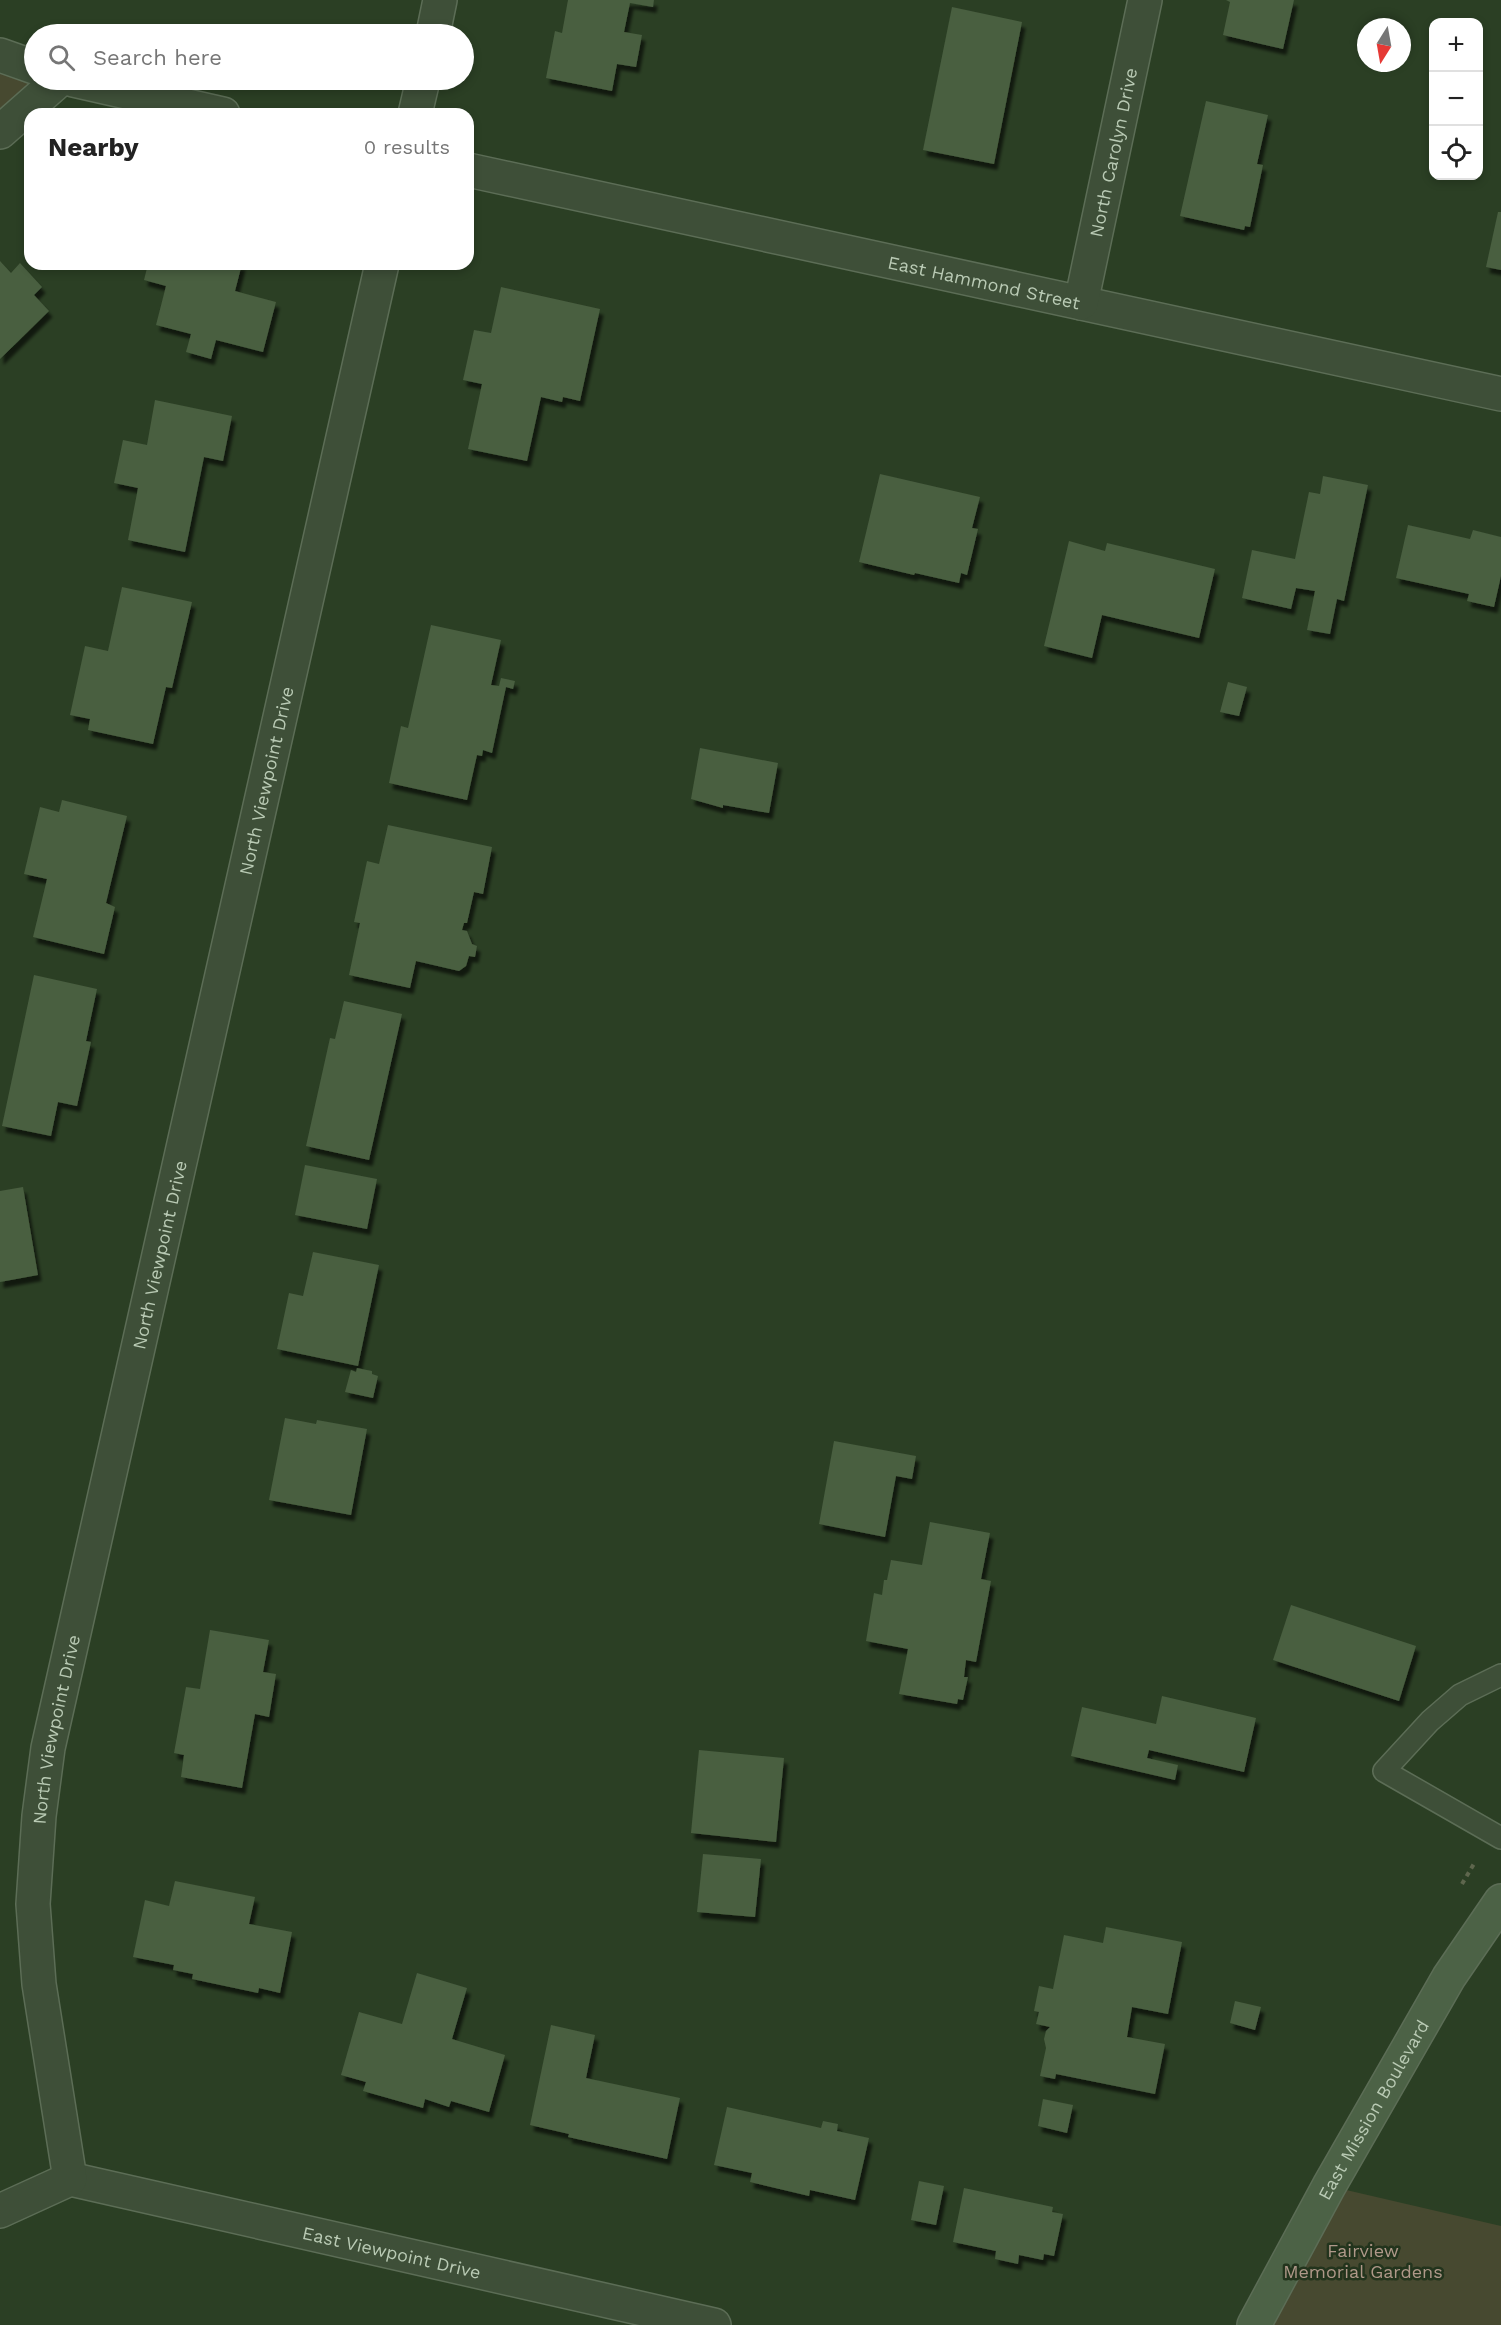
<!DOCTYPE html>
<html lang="en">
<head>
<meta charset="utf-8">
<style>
	:root { --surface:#fff; --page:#f6f6f6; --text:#222; --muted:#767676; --line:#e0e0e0 }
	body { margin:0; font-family:"Work Sans",sans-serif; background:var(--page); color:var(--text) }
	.controls { position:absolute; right:18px; top:18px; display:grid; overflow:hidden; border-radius:12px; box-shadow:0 3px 9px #0003 }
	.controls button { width:54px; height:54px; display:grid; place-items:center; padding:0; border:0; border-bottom:2px solid var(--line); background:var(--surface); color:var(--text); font:30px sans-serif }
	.compass { position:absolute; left:1357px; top:18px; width:54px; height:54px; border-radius:50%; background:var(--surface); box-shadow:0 3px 9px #0003; rotate:191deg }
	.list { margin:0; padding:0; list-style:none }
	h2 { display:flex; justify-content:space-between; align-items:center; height:78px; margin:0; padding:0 24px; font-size:26px }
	h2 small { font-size:20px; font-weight:400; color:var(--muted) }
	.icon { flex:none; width:33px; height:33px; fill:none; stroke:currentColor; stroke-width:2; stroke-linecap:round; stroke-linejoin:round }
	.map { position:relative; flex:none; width:1501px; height:2325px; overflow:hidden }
	.search { position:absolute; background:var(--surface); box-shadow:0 3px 9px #0003; left:24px; top:24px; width:450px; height:66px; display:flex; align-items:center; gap:15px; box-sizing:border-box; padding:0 21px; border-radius:33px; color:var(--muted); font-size:22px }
	.panel { position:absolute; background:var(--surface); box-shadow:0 3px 9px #0003; left:24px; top:108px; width:450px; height:162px; border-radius:18px }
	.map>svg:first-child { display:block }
</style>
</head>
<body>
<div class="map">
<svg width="1501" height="2325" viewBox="0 0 1501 2325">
	<defs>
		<filter id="shadow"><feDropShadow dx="3.5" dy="6" stdDeviation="1.5" flood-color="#0009"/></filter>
	</defs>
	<rect width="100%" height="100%" fill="#2b3f24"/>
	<g fill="#474930">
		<path d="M 0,55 L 34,80 L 0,132 Z"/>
		<path d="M 1329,2186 L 1501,2226 L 1501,2325 L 1254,2325 Z"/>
	</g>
	<g fill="#495e40" filter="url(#shadow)">
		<path d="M 568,0 L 654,0 L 653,7 L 630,3 L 624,32 L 642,35 L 636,67 L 617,64 L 612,91 L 546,78 L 555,31 L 562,33 Z"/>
		<path d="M 1226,0 L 1294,0 L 1283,49 L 1223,35 L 1230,2 Z"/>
		<path d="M 952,7 L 1022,22 L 994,164 L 923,150 Z"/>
		<path d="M 1206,101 L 1268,115 L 1257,164 L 1263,165 L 1250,227 L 1245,226 L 1244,230 L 1180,216 Z"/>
		<path d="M 1498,212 L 1501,212 L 1501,270 L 1486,267 Z"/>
		<path d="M 0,261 L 11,273 L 20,263 L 42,287 L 34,295 L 49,311 L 0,359 Z"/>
		<path d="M 148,264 L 242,264 L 235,291 L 276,302 L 263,352 L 216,340 L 211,359 L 186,352 L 191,334 L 156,325 L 166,286 L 144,280 Z"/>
		<path d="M 501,287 L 600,309 L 580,401 L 563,397 L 562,402 L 541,397 L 527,461 L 468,449 L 482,384 L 463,380 L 474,330 L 491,333 Z"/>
		<path d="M 155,400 L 232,416 L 223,461 L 204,457 L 185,552 L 128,540 L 138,488 L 114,483 L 123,440 L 147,445 Z"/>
		<path d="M 880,474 L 980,497 L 972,528 L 978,529 L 967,575 L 961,573 L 959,583 L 915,573 L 914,575 L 859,562 Z"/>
		<path d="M 1323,476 L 1368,485 L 1344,601 L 1337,599 L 1330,634 L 1307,630 L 1315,591 L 1296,588 L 1291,609 L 1242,598 L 1252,550 L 1295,559 L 1309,492 L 1320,494 Z"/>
		<path d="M 1408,525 L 1470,539 L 1473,530 L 1501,537 L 1501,576 L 1494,607 L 1467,601 L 1469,594 L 1396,578 Z"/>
		<path d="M 1069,541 L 1105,551 L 1107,543 L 1215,569 L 1199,638 L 1102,615 L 1092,658 L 1044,646 Z"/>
		<path d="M 122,587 L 192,602 L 172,688 L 166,687 L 153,744 L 88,730 L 90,719 L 70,715 L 85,646 L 108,651 Z"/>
		<path d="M 431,625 L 501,640 L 491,685 L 499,686 L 501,678 L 515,681 L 513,689 L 506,687 L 492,753 L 483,750 L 482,756 L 477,755 L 467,800 L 389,783 L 401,726 L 408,728 Z"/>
		<path d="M 1228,682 L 1247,687 L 1239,716 L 1220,712 Z"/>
		<path d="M 700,748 L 778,763 L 769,813 L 723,805 L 723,808 L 691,799 Z"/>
		<path d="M 62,800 L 127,816 L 106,903 L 115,907 L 104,954 L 33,937 L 47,879 L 24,874 L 40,807 L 59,812 Z"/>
		<path d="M 388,825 L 492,847 L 483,894 L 474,892 L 467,923 L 464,923 L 462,930 L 467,931 L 472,944 L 477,946 L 475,957 L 469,956 L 466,966 L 459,971 L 416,961 L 410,988 L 349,975 L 360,923 L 354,922 L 367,861 L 379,864 Z"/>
		<path d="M 34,975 L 97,989 L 86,1041 L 91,1042 L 77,1106 L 58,1102 L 51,1136 L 2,1126 Z"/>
		<path d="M 344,1001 L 402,1014 L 369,1160 L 306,1146 L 330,1038 L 335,1039 Z"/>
		<path d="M 305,1165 L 377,1179 L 367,1229 L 295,1215 Z"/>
		<path d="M 23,1187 L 38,1275 L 0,1282 L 0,1191 Z"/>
		<path d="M 313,1252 L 379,1265 L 358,1366 L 277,1349 L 289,1293 L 303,1296 Z"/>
		<path d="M 357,1368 L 372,1371 L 372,1374 L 378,1376 L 373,1398 L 345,1392 L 351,1370 L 356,1372 Z"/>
		<path d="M 285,1418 L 316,1424 L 317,1420 L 367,1429 L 351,1515 L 269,1500 Z"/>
		<path d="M 834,1441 L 916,1456 L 912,1479 L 896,1476 L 885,1537 L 819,1524 Z"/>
		<path d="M 930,1522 L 990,1533 L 981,1579 L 991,1581 L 976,1662 L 966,1660 L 964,1677 L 968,1677 L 963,1700 L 958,1699 L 957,1704 L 899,1694 L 908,1649 L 866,1641 L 874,1593 L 882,1595 L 884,1580 L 887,1580 L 891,1560 L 922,1565 Z"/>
		<path d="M 1291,1605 L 1416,1646 L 1399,1701 L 1273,1660 Z"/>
		<path d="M 210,1630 L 269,1640 L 263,1672 L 276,1674 L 269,1717 L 255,1714 L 242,1788 L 181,1777 L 184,1755 L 174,1753 L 186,1687 L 200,1689 Z"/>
		<path d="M 1162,1696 L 1256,1718 L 1244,1772 L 1149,1750 L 1147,1758 L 1178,1765 L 1175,1780 L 1071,1756 L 1082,1707 L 1156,1724 Z"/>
		<path d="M 699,1750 L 784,1758 L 776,1842 L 691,1833 Z"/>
		<path d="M 703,1854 L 761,1859 L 755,1917 L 697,1912 Z"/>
		<path d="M 175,1881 L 255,1897 L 249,1924 L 292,1932 L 280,1993 L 259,1988 L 258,1993 L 192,1979 L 193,1974 L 173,1970 L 174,1965 L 133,1957 L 145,1900 L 169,1906 Z"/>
		<path d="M 1106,1927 L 1182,1942 L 1168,2014 L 1132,2007 L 1127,2037 L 1165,2044 L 1155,2094 L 1056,2074 L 1055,2079 L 1040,2076 L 1046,2048 L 1044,2039 L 1046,2031 L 1050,2027 L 1036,2024 L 1039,2012 L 1034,2011 L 1039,1986 L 1053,1989 L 1064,1935 L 1103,1943 Z"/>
		<path d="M 417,1973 L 467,1988 L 452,2039 L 505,2055 L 489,2112 L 451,2101 L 449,2107 L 425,2099 L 423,2108 L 363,2091 L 366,2082 L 341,2075 L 359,2012 L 402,2024 Z"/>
		<path d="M 1235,2001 L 1261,2007 L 1255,2030 L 1230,2023 Z"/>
		<path d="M 551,2025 L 595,2035 L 586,2078 L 680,2098 L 667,2159 L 568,2137 L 569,2134 L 530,2125 Z"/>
		<path d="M 1043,2099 L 1073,2105 L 1067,2133 L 1038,2126 Z"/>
		<path d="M 727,2107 L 821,2128 L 823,2121 L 838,2124 L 837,2131 L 869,2138 L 855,2200 L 810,2190 L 809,2196 L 750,2182 L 752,2173 L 714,2165 Z"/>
		<path d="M 919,2181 L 944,2186 L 936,2225 L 911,2220 Z"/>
		<path d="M 964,2188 L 1053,2207 L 1052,2212 L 1063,2214 L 1054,2256 L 1044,2254 L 1043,2260 L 1019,2255 L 1018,2264 L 995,2259 L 996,2251 L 953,2242 Z"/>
	</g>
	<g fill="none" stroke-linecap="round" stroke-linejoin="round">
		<defs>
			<path id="service" d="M 1501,1675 L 1460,1695 L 1430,1721 L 1384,1771 L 1501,1838"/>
			<g id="minor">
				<path d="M 433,34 L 440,0"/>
				<path d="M 0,55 L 34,67"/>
				<path d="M 73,80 L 223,114"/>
				<path d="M 415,114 L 423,80"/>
				<path d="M 0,132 L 59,80"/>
				<path id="s1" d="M 468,170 L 1501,394"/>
				<path id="s2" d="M 1081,303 L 1145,0"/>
				<path id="s3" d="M 70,2179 L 714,2325"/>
				<path id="s4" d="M 0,2211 L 70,2179 L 39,1984 L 33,1904 L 39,1816 L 48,1748 L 382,264"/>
			</g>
			<g id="secondary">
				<path id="s5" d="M 1254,2325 L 1329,2186 L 1449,1977 L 1501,1901"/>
			</g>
		</defs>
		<use href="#service" stroke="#5c6d56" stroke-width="24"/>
		<use href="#minor" stroke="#5c6d56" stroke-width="36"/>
		<use href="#secondary" stroke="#5c6d56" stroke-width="36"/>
		<path stroke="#5e664d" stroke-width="4" stroke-dasharray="4.5 4.5" stroke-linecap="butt" d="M 1462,1884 L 1475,1862"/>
		<use href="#service" stroke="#3e4f38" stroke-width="21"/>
		<use href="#minor" stroke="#3e4f38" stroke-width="33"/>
		<use href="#secondary" stroke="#4c6246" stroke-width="33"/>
	</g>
	<g text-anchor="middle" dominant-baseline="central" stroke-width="5" stroke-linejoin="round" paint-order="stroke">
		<g font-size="18" fill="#b9cab4" stroke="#23341d">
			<text stroke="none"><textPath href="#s2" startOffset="154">North Carolyn Drive</textPath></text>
			<text stroke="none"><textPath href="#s1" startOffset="528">East Hammond Street</textPath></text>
			<text stroke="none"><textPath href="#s4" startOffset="1503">North Viewpoint Drive</textPath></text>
			<text stroke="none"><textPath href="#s4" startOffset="1017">North Viewpoint Drive</textPath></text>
			<text stroke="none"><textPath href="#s4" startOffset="531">North Viewpoint Drive</textPath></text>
			<text stroke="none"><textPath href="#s5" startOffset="246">East Mission Boulevard</textPath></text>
			<text stroke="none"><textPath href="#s3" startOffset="330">East Viewpoint Drive</textPath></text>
		</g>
		<g font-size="18" fill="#af9889" stroke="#23341d">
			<text x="1363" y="2250">Fairview<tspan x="1363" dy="21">Memorial Gardens</tspan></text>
		</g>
	</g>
</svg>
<div class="controls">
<button>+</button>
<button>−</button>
<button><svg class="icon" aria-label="locate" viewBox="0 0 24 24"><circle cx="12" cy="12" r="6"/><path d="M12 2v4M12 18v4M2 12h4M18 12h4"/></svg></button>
</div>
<svg class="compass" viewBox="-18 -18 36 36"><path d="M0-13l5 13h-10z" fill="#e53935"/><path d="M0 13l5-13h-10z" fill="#767676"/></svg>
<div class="search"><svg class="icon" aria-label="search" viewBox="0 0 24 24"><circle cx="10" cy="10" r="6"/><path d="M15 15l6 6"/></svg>Search here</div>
<section class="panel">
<h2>Nearby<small>0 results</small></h2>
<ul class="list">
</ul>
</section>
</div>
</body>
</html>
